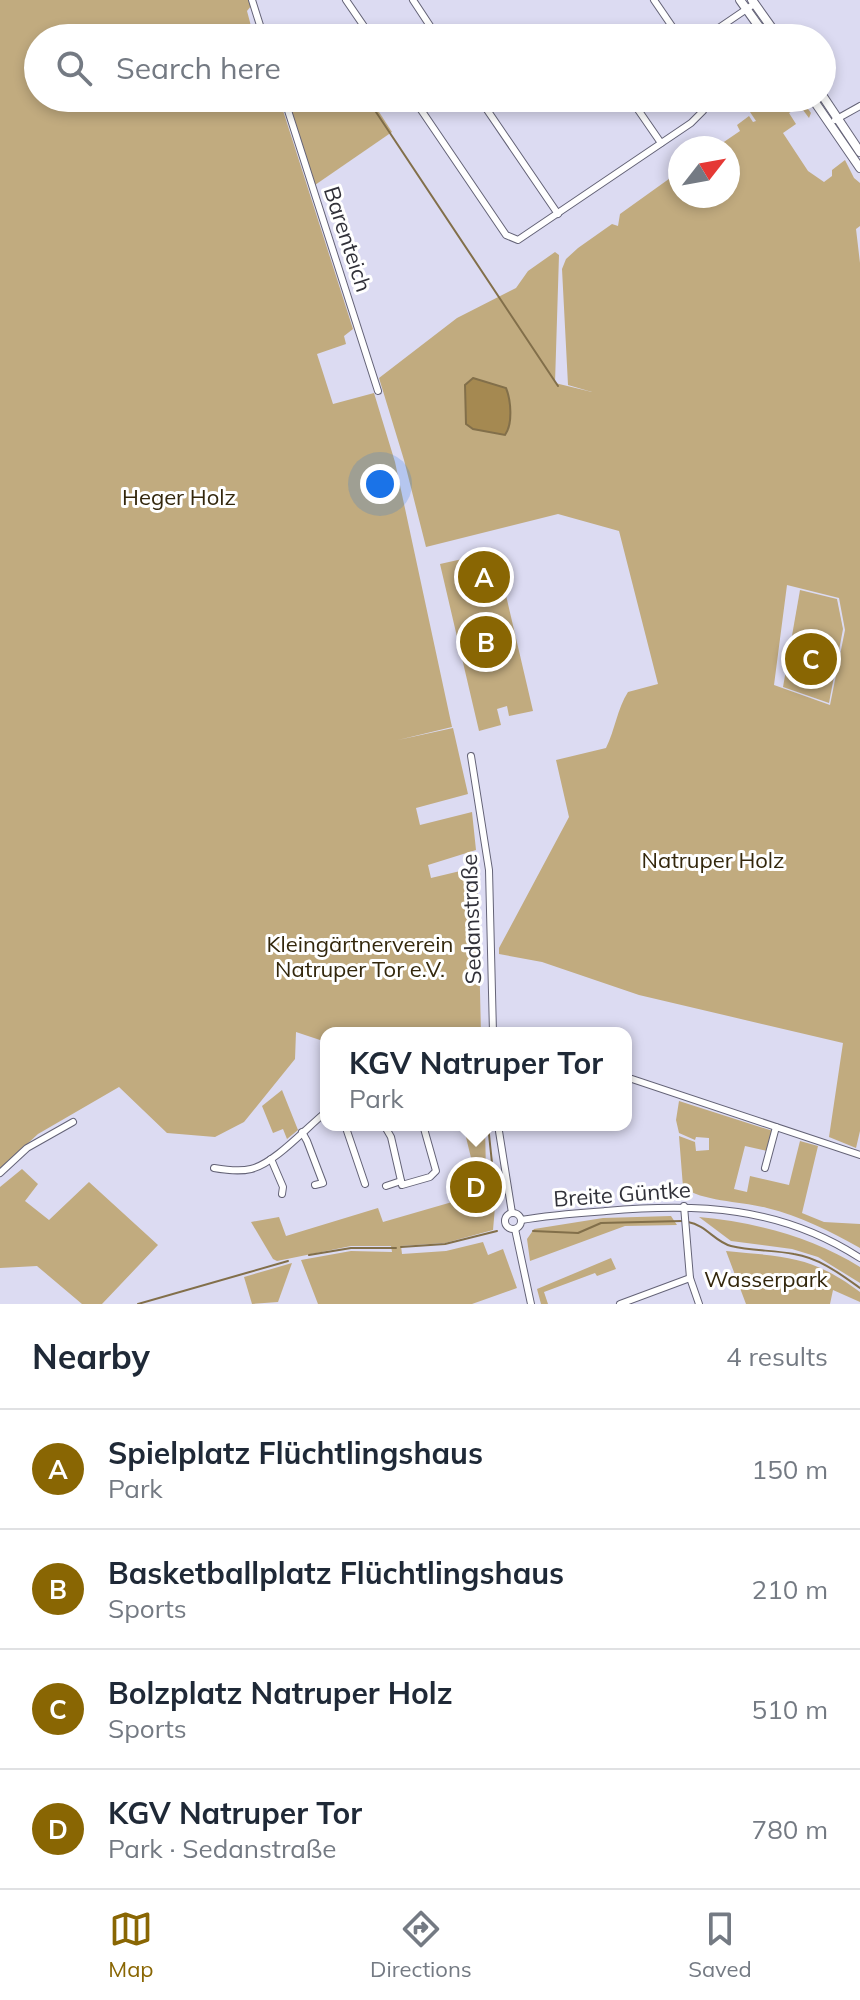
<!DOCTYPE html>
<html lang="en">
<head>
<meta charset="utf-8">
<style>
	:root { --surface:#fff; --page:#f6f6f7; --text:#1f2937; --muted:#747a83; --line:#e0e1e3; --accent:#896603 }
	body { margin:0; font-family:Mulish,sans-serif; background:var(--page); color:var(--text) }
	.compass { position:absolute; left:668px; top:136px; width:72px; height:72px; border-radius:50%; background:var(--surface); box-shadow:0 4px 12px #0003; rotate:59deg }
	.you { position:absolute; left:380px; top:484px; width:28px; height:28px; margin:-20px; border:6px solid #fff; border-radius:50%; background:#1a73e8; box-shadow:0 0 0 12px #1a73e833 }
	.badge { display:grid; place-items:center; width:52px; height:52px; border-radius:50%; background:var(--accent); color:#fff; font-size:26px; font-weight:700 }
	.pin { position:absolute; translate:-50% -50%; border:4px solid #fff; box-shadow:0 2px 8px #0006 }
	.popup { position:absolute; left:320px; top:1027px; width:312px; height:104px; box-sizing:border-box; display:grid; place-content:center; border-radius:16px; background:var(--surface); filter:drop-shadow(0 2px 6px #0005); font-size:26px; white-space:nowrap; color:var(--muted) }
	.popup b { font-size:30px; color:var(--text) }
	.popup::after { content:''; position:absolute; left:50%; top:100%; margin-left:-16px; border:16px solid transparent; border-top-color:var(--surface) }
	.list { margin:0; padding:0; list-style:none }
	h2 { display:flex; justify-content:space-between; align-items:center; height:104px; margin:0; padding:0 32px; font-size:34px }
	h2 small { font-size:26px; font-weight:400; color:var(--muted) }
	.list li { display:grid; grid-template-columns:52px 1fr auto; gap:24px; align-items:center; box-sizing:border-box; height:120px; padding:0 32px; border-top:2px solid var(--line) }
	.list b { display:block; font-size:30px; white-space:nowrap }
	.list p { margin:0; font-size:26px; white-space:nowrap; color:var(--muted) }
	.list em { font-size:26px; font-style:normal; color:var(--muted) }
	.icon { flex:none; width:44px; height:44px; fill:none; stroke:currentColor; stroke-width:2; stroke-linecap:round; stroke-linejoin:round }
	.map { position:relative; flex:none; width:860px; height:1304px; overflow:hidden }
	.search { position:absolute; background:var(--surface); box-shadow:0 4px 12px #0003; left:24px; right:24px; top:24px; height:88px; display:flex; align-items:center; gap:20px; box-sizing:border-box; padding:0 28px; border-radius:44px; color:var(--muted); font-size:30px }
	.sheet { height:584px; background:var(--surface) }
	nav { display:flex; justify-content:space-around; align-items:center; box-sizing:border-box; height:112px; border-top:2px solid var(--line); background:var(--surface); font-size:22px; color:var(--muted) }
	nav a { display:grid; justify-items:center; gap:4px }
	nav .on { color:var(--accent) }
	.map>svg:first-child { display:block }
</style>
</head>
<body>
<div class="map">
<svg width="860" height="1304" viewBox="0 0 860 1304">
	<rect width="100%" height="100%" fill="#dcdbf2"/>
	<g fill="#c1ab7f" fill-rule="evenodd">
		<path d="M 0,0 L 249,0 L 251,6 L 247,11 L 251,26 L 260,38 L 38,38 L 38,98 L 279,98 L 353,329 L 344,336 L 346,344 L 317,354 L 333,404 L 374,393 L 395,462 L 452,727 L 398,740 L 453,728 L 468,794 L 416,808 L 420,825 L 472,812 L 476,850 L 428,865 L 431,878 L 477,867 L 481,1033 L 326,1033 L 326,1042 L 296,1032 L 295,1059 L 244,1122 L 215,1137 L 167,1133 L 119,1087 L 38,1134 L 0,1169 Z"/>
		<path d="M 287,98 L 370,98 L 392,132 L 315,185 Z"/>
		<path d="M 766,98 L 800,98 L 811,113 L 809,118 L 800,106 L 789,113 L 796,124 L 783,133 L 808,171 L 824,182 L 832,176 L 832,170 L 845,160 L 854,178 L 860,183 L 860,226 L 856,229 L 860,263 L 860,1131 L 856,1148 L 829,1137 L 843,1043 L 639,995 L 542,962 L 499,954 L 499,948 L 569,817 L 556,760 L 606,748 C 615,730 617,709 628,692 L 658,684 L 619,531 L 558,514 L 426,547 L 404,460 L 379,378 L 457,318 L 516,288 L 528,271 L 555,252 L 559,255 L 555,383 L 592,392 L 568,385 L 562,269 L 566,259 L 578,248 L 612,224 L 618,226 L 620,214 L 680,171 L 680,196 L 728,196 L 728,148 L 715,148 L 740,131 L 737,125 L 749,116 L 753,122 L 756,121 L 750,112 L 763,103 L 768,112 L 771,110 L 764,99 ZM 787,585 L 839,598 L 845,630 L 830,705 L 774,685 Z"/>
		<path d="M 489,553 L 490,558 L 497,557 L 533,711 L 509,716 L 507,706 L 497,709 L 501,725 L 479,731 L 440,564 Z"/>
		<path d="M 800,590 L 837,599 L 843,629 L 829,703 L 783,687 Z"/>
		<path d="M 282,1090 L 298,1130 L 287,1139 L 283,1129 L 273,1133 L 262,1106 Z"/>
		<path d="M 679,1101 L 773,1131 L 767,1151 L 745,1146 L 734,1189 L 747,1192 L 750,1176 L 789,1185 L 800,1141 L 818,1146 L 802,1213 L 824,1222 L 860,1224 L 860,1248 C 830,1231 800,1216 767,1208 C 741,1201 703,1202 683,1187 L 679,1136 L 695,1142 L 696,1151 L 709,1150 L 709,1138 L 696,1137 L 695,1140 L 679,1133 L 676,1120 Z"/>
		<path d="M 463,1125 L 485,1125 L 486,1175 L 495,1207 L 493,1230 L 445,1243 L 401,1246 L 402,1254 L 446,1251 L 483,1242 L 488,1255 L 503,1249 L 517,1288 L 472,1304 L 318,1304 L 301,1260 L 351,1251 L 392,1252 L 391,1246 L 351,1246 L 277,1261 L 273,1259 L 251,1222 L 279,1217 L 286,1236 L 378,1208 L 383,1222 L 466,1198 L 460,1177 L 474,1170 Z"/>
		<path d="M 22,1169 L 38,1184 L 25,1201 L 49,1220 L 89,1182 L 158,1245 L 102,1304 L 82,1304 L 37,1266 L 0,1268 L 0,1187 Z"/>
		<path d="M 671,1216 L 677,1225 L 625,1226 L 530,1261 L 527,1239 L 534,1229 L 603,1218 Z"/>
		<path d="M 699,1217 C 754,1222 813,1237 860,1267 L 860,1283 L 818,1257 L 792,1249 L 731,1241 Z"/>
		<path d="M 726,1251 C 786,1257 810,1255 860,1292 L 860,1302 L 833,1290 L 830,1304 L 746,1304 Z"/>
		<path d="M 611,1258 L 616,1269 L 597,1276 L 595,1273 L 544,1292 L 548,1304 L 541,1304 L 537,1289 Z"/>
		<path d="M 292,1263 L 278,1302 L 252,1304 L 244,1277 Z"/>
	</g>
	<path fill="#a58951" stroke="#826f4a" stroke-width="2" d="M 473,378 L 506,388 C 511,400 513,424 505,435 L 473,429 L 466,424 L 465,385 Z"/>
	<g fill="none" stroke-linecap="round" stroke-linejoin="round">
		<g stroke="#826f4a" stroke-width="2">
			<path d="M 372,106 L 558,386"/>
			<path d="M 488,1125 L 496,1201"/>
			<path d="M 688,1222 C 706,1225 715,1242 731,1246 C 751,1251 773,1250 794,1254 C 819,1258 839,1273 860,1288"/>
			<path d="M 533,1231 L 578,1233 L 601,1223 L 682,1221"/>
			<path d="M 401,1247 L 445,1244 L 497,1231"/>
			<path d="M 309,1255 L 351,1248 L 396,1248"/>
			<path d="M 138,1304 L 288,1261"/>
		</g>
		<defs>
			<g id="minor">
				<path d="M 252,0 L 264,38"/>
				<path d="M 346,0 L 372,38"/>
				<path d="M 413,0 L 438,38"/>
				<path d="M 654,0 L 680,38"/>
				<path d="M 704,38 L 754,4"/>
				<path d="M 284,98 L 378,391"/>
				<path d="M 413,98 L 506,235 L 518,240 L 691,123 L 703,111 L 708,98"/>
				<path d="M 479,98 L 558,214"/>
				<path d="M 630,98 L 661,143"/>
				<path d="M 835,120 L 860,106"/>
				<path d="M 471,756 L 489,870 L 493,1033"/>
				<path d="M 626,1077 L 860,1155"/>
				<path d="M 345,1125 L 365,1184"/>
				<path d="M 384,1125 L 391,1137 L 402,1185 L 430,1177 L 436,1171 L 423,1125"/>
				<path d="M 498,1125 L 512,1213"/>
				<path d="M 302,1132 L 307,1141 L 323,1183 L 315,1185"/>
				<path d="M 271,1159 L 283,1187 L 282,1194"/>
				<path d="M 214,1168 C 226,1170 239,1172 251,1169 C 275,1163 306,1128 326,1112"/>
				<path d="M 765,1168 L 776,1127"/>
				<path d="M 0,1173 L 27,1148 L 73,1122"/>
				<path d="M 386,1186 L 401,1181"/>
				<path d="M 684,1206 L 690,1278 L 699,1304"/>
				<circle cx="513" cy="1221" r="8"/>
				<path d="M 521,1220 C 549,1215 578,1213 606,1211 C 698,1203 780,1206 860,1258"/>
				<path d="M 515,1229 L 531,1304"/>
				<path d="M 620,1304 L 690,1278"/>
			</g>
			<g id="major">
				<path d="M 740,0 L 767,38"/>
				<path d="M 752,0 L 779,38"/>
				<path d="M 822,95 L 860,152"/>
				<path d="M 812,98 L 860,168"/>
			</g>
		</defs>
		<use href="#minor" stroke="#646377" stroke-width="8"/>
		<use href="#major" stroke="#646377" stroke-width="10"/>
		<use href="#minor" stroke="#fff" stroke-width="6"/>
		<use href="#major" stroke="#fff" stroke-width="8"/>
	</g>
	<g text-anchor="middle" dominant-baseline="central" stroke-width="6" stroke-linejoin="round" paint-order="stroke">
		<g font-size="22" fill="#313139" stroke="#fff">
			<text transform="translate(348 239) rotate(72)">Barenteich</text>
			<text transform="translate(471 919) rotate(-92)">Sedanstraße</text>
			<text transform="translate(622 1194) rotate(-4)">Breite Güntke</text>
		</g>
		<g font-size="22" fill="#33270c" stroke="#fff">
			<text x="179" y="497">Heger Holz</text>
			<text x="713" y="860">Natruper Holz</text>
			<text x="360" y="944">Kleingärtnerverein<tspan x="360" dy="25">Natruper Tor e.V.</tspan></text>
			<text x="766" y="1279">Wasserpark</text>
		</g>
	</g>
</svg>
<svg class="compass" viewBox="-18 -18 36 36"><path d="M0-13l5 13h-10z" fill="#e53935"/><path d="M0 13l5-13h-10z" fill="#747a83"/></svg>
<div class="you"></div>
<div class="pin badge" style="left:484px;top:577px">A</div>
<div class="pin badge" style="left:486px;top:642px">B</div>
<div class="pin badge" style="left:811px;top:659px">C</div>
<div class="pin badge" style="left:476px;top:1187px">D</div>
<div class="popup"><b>KGV Natruper Tor</b>Park</div>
<div class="search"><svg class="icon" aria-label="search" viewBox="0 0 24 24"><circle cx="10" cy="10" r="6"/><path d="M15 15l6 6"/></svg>Search here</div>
</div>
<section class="sheet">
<h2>Nearby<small>4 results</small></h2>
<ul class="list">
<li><span class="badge">A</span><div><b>Spielplatz Flüchtlingshaus</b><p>Park</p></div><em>150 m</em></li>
<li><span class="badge">B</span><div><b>Basketballplatz Flüchtlingshaus</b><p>Sports</p></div><em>210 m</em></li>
<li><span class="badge">C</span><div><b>Bolzplatz Natruper Holz</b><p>Sports</p></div><em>510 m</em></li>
<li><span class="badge">D</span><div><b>KGV Natruper Tor</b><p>Park · Sedanstraße</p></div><em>780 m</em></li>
</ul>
</section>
<nav>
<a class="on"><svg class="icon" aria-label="map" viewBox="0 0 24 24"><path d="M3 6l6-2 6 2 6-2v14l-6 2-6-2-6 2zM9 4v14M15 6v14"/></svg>Map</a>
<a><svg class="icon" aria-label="directions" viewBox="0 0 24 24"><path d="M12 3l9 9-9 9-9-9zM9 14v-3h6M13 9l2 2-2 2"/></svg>Directions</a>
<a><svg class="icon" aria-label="saved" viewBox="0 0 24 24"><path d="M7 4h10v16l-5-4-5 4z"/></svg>Saved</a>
</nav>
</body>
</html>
